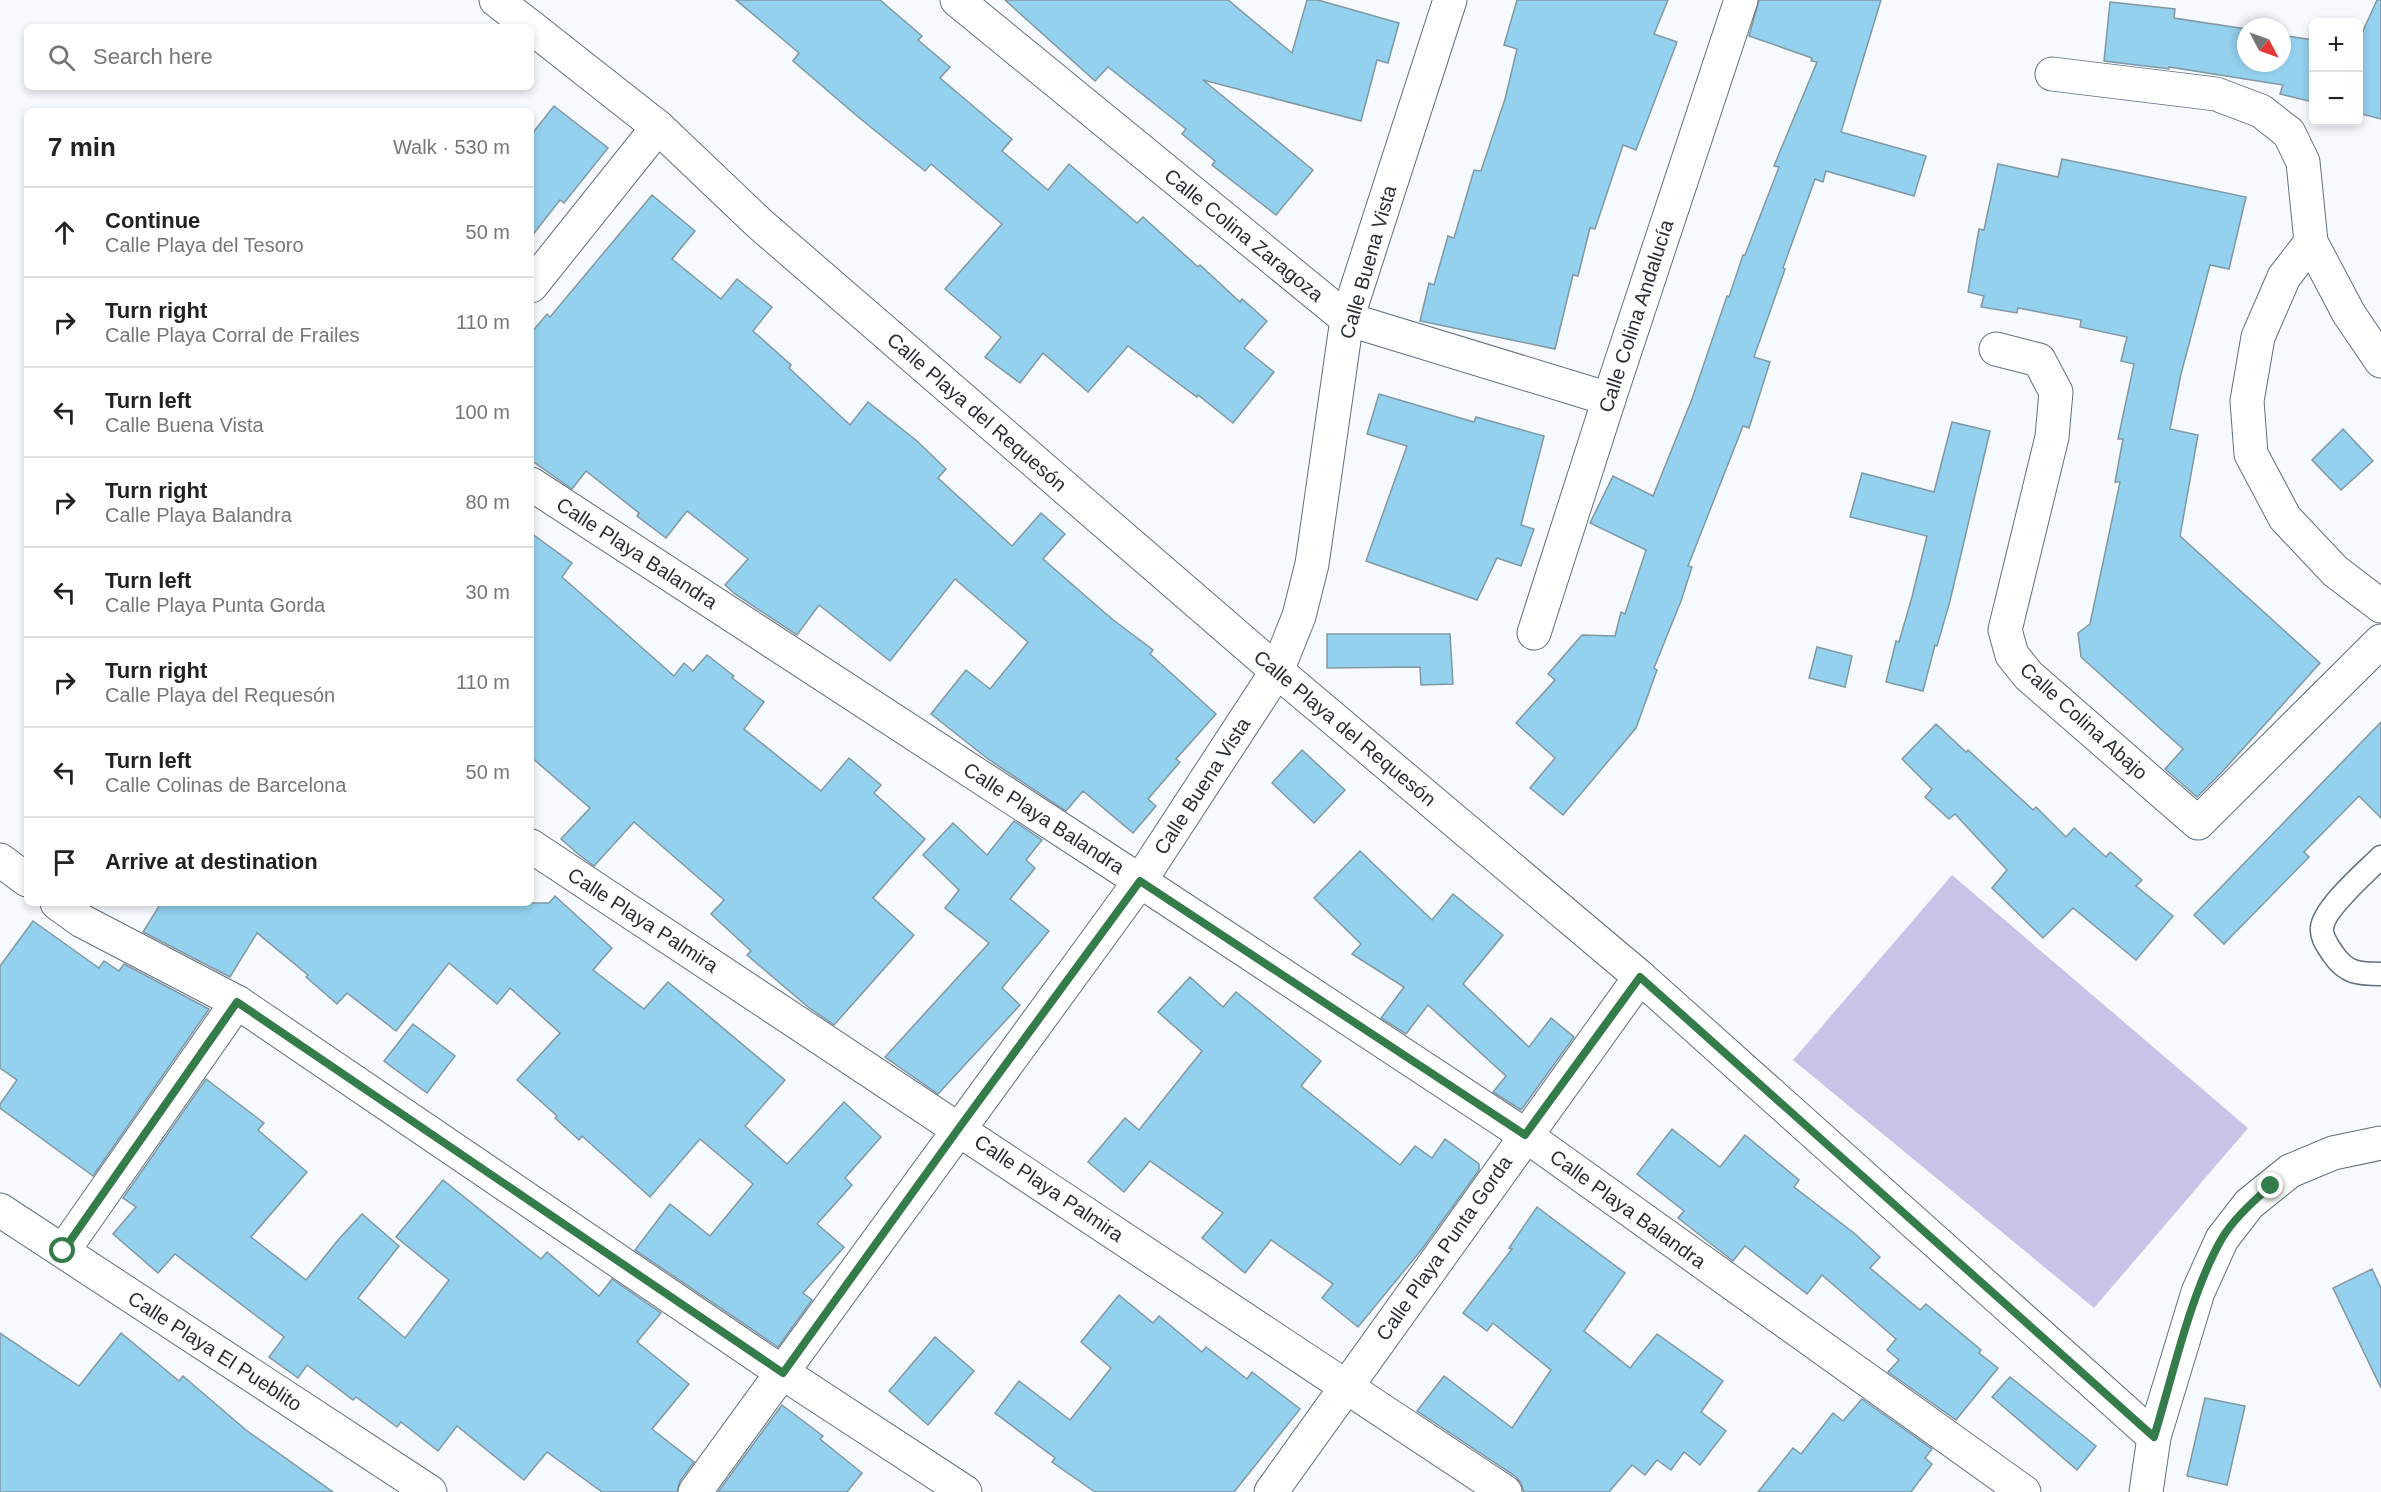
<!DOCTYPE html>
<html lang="en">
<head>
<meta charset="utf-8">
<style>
	:root { --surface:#fff; --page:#f6f6f6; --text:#222; --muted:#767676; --line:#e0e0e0 }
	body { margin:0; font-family:Arial,sans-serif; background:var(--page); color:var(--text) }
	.controls { position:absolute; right:18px; top:18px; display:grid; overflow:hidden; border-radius:9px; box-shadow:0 3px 9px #0003 }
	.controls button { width:54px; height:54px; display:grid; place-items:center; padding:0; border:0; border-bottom:2px solid var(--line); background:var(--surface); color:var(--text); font:30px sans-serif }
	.compass { position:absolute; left:2237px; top:18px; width:54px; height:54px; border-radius:50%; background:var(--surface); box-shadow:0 3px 9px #0003; rotate:131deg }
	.stop { position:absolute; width:18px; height:18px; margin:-14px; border:4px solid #347d4b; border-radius:50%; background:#fff }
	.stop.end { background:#347d4b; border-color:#fff; box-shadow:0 2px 6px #0008 }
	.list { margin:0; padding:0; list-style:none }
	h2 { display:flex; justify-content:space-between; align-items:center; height:78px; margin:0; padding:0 24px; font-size:26px }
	h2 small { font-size:20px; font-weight:400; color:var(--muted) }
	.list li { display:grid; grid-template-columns:39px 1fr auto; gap:18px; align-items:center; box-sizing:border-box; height:90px; padding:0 24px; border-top:2px solid var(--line) }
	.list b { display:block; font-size:22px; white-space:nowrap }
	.list p { margin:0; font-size:20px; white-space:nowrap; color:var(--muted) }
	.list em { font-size:20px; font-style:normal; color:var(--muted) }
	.icon { flex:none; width:33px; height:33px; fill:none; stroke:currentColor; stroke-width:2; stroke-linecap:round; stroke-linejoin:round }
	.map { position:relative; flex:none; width:2381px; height:1492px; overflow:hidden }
	.search { position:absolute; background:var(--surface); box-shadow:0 3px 9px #0003; left:24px; top:24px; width:510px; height:66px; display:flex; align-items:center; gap:15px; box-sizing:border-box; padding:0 21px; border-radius:9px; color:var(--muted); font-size:22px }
	.panel { position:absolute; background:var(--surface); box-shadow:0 3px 9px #0003; left:24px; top:108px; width:510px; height:798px; border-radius:9px }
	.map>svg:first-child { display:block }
</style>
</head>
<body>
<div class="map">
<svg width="2381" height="1492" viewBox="0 0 2381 1492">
	<rect width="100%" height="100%" fill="#f6fafe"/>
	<path fill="#c7c5e7" d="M 1952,875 L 2248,1128 L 2094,1308 L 1793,1060 Z"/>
	<g fill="#94d1ee" stroke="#8198a3" stroke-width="1.5">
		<path d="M 736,0 L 880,0 L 922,36 L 918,40 L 950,67 L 940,78 L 1012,139 L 1002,151 L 1048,190 L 1069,164 L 1137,223 L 1143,217 L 1198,267 L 1200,265 L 1240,302 L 1242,299 L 1267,321 L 1244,348 L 1274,372 L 1233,423 L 1198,395 L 1197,397 L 1128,346 L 1088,392 L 1043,353 L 1020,383 L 985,357 L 1001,337 L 945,289 L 1002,224 L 931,164 L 925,171 L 857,116 L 793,61 L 799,53 Z"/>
		<path d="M 1005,0 L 1228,0 L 1292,53 L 1307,0 L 1318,0 L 1399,23 L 1388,63 L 1377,60 L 1361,121 L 1203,80 L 1313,170 L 1276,215 L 1212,165 L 1215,161 L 1182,134 L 1186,129 L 1108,67 L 1095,81 Z"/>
		<path d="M 1517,0 L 1668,0 L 1654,34 L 1677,42 L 1636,150 L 1623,145 L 1595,229 L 1590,228 L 1578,276 L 1573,275 L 1555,349 L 1420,321 L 1429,283 L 1434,285 L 1448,236 L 1454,238 L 1474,170 L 1481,171 L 1505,99 L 1517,49 L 1504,45 Z"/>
		<path d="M 1759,0 L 1881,0 L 1841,132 L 1926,156 L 1914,196 L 1826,171 L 1823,182 L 1815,179 L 1783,268 L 1785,269 L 1754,357 L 1770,362 L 1749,428 L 1743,426 L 1688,566 L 1692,567 L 1681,601 L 1654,668 L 1657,670 L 1636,728 L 1563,815 L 1530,788 L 1555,758 L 1516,723 L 1555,680 L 1548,674 L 1582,635 L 1615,636 L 1621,612 L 1625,614 L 1646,550 L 1590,523 L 1613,476 L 1653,496 L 1692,399 L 1727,296 L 1729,297 L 1743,255 L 1745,255 L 1779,167 L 1774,166 L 1817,62 L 1811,61 L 1812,58 L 1749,36 Z"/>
		<path d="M 2377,0 L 2381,0 L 2381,119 L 2358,113 L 2358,42 Z"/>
		<path d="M 2110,2 L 2175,9 L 2174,18 L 2246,29 L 2246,63 L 2282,63 L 2282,35 L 2313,40 L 2313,102 L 2280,94 L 2283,85 L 2169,67 L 2169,69 L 2104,61 Z"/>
		<path d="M 554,106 L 608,148 L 564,203 L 560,200 L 531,237 L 531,135 Z"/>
		<path d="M 2062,159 L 2246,197 L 2229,269 L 2210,265 L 2181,374 L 2170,429 L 2198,435 L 2180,536 L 2320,663 L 2222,772 L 2197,797 L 2165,769 L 2183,749 L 2081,657 L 2078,633 L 2090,624 L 2120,482 L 2115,482 L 2123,439 L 2118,439 L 2134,364 L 2121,361 L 2127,337 L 2080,327 L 2081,320 L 2018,308 L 2017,313 L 1981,307 L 1984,296 L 1968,292 L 1979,229 L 1984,230 L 1998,164 L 2058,177 Z"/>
		<path d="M 652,195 L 695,231 L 672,259 L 721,299 L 737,279 L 772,307 L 753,331 L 791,365 L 789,368 L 850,425 L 868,402 L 917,441 L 946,469 L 938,478 L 1012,546 L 1041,513 L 1065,534 L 1043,559 L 1112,619 L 1153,650 L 1150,654 L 1216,714 L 1176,759 L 1180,762 L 1148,799 L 1156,806 L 1133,833 L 1083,791 L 1066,811 L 988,759 L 931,714 L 966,670 L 990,689 L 1028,642 L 955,579 L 890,661 L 819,605 L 797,635 L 735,594 L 725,585 L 748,559 L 687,511 L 666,538 L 637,516 L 639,513 L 586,471 L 572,489 L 531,460 L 531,333 L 547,314 L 550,317 Z"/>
		<path d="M 1379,394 L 1474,422 L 1476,417 L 1544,436 L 1521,525 L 1534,529 L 1521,566 L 1497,558 L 1477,600 L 1366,561 L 1407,446 L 1367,434 Z"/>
		<path d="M 1952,422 L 1990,431 L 1950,601 L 1937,646 L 1935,645 L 1923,691 L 1886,682 L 1896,641 L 1899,642 L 1912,597 L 1927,536 L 1850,517 L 1862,473 L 1934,492 Z"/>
		<path d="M 2343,429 L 2373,461 L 2341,490 L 2312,460 Z"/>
		<path d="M 531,533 L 572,563 L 562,577 L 674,676 L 684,663 L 693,671 L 707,655 L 734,676 L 732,678 L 764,702 L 744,729 L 821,791 L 849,758 L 881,785 L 874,793 L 925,839 L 873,898 L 914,935 L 834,1025 L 808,1007 L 747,955 L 751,951 L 711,914 L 724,900 L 634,822 L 594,866 L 578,854 L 561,839 L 590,808 L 531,757 Z"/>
		<path d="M 1327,634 L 1450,634 L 1453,684 L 1421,685 L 1420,667 L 1327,668 Z"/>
		<path d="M 1817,647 L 1852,656 L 1845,687 L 1809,678 Z"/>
		<path d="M 2381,722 L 2381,818 L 2359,796 L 2304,852 L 2309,857 L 2224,944 L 2194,915 Z"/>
		<path d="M 1936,724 L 1966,752 L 1968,750 L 2033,810 L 2036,807 L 2066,837 L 2074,828 L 2106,857 L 2110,852 L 2142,880 L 2136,886 L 2173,916 L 2136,960 L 2073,908 L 2043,938 L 1992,888 L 2007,870 L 1955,814 L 1949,819 L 1925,797 L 1932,789 L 1902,759 Z"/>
		<path d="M 1302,750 L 1345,790 L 1314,823 L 1272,783 Z"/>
		<path d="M 1014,821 L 1042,840 L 1026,860 L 1035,868 L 1010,899 L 1049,931 L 1002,988 L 1020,1005 L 938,1094 L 885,1057 L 989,943 L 945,908 L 959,890 L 923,855 L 953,823 L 987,855 Z"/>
		<path d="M 1360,851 L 1432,920 L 1453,894 L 1503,935 L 1463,984 L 1529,1047 L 1551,1018 L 1574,1037 L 1521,1110 L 1493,1092 L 1506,1076 L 1428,1005 L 1406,1034 L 1381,1018 L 1404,987 L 1352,954 L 1361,944 L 1314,898 Z"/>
		<path d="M 555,896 L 612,948 L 593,970 L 644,1009 L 668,982 L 785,1080 L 745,1126 L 787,1164 L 844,1102 L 881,1137 L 845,1178 L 852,1185 L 817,1224 L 844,1247 L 803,1293 L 812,1300 L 778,1347 L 635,1250 L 670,1204 L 710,1236 L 753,1184 L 700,1139 L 650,1197 L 582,1136 L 579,1140 L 555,1118 L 557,1116 L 517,1080 L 560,1033 L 510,988 L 497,1004 L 449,963 L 396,1031 L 347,993 L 337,1004 L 306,977 L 308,975 L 257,933 L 230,977 L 143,932 L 161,903 L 549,903 Z"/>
		<path d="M 33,921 L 99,968 L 104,961 L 119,971 L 124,964 L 209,1009 L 93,1176 L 0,1108 L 0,1104 L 17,1080 L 0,1068 L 0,966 Z"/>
		<path d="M 1190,977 L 1223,1007 L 1236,992 L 1321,1061 L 1301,1086 L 1400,1165 L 1415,1146 L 1432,1158 L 1445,1139 L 1479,1164 L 1479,1170 L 1422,1249 L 1358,1327 L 1322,1298 L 1333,1284 L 1271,1240 L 1245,1273 L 1202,1238 L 1223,1213 L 1150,1161 L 1124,1192 L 1088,1162 L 1125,1118 L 1139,1130 L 1202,1051 L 1158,1012 Z"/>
		<path d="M 413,1024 L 455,1056 L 427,1093 L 384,1061 Z"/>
		<path d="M 206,1079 L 264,1123 L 258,1130 L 307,1172 L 251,1237 L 306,1280 L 338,1240 L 362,1214 L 399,1246 L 358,1298 L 405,1338 L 449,1280 L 396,1237 L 443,1180 L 541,1259 L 547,1252 L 599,1296 L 612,1279 L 661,1313 L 637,1342 L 689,1384 L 652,1429 L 694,1462 L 680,1481 L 677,1492 L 602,1492 L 547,1452 L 524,1480 L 457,1426 L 438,1451 L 401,1422 L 397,1427 L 356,1397 L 353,1400 L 307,1365 L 298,1378 L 269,1357 L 284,1337 L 175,1254 L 158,1273 L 113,1234 L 136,1207 L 123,1198 Z"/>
		<path d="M 1672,1129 L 1720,1167 L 1745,1135 L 1799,1180 L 1794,1187 L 1854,1233 L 1880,1257 L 1870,1268 L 1920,1310 L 1926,1304 L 1981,1350 L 1979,1353 L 1998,1368 L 1956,1420 L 1888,1372 L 1899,1360 L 1887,1350 L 1896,1339 L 1822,1275 L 1807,1294 L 1745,1246 L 1733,1261 L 1678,1218 L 1684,1211 L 1637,1174 Z"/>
		<path d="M 1537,1207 L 1625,1273 L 1584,1331 L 1630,1368 L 1657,1334 L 1723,1381 L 1701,1412 L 1726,1431 L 1700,1465 L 1684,1452 L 1671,1470 L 1657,1460 L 1645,1475 L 1632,1465 L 1609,1492 L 1524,1492 L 1521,1483 L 1515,1476 L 1417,1411 L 1444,1376 L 1512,1428 L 1551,1370 L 1493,1323 L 1487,1331 L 1463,1313 L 1512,1249 L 1509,1248 Z"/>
		<path d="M 2372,1269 L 2381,1288 L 2381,1388 L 2333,1288 Z"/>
		<path d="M 1119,1295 L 1153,1323 L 1159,1316 L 1202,1352 L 1206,1347 L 1247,1379 L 1252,1372 L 1300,1409 L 1234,1492 L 1095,1492 L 1052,1462 L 1055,1458 L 995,1413 L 1019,1381 L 1070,1420 L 1111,1368 L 1081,1342 Z"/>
		<path d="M 0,1333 L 79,1386 L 121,1333 L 179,1381 L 183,1376 L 246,1430 L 333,1492 L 0,1492 Z"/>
		<path d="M 935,1337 L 974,1371 L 928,1425 L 889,1391 Z"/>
		<path d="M 2010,1377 L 2096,1446 L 2077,1470 L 1992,1397 Z"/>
		<path d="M 2205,1398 L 2245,1406 L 2227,1485 L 2187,1476 Z"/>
		<path d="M 1862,1399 L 1932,1449 L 1925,1458 L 1932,1464 L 1911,1492 L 1758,1492 L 1793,1448 L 1801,1454 L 1833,1413 L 1843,1421 Z"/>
		<path d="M 782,1405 L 823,1436 L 820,1439 L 862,1473 L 847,1492 L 718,1492 Z"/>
	</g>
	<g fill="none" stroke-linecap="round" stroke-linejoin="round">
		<defs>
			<path id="lane" d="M 2381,857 C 2367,871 2323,909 2322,928 C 2321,938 2328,946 2333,954 C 2346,973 2358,974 2381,974"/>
			<g id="street">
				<path d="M 496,0 L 531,27"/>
				<path d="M 957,0 L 1347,319 L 1609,399"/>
				<path d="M 531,27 L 658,127 L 760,224 L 1277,671 L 1640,977 L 2154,1437"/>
				<path d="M 2052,74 L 2216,94 L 2261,111 L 2289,133 L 2303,162 L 2311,242 L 2349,314 L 2381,361"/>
				<path d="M 2311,242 L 2284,277 L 2258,337 L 2247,401 L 2251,454 L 2285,518 L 2335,571 L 2381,606"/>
				<path d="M 531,286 L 658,127"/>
				<path d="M 1996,349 L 2039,360 L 2056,392 L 2052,437 L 2005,630 L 2012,655 L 2029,676 L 2198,823 L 2381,641"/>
				<path d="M 531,484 L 1140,881 L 1525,1135 L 2024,1492"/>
				<path d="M 1534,633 L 1609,399 L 1741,0"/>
				<path d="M 531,846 L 1505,1492"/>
				<path d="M 0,860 L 27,880"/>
				<path d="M 57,903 L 82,921 L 237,1002 L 783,1373 L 965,1492"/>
				<path d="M 0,1210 L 430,1492"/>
				<path d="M 63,1251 L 237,1002"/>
				<path d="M 695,1492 L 1140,881 L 1277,671 L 1299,616 L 1312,564 L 1347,319 L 1450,0"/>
				<path d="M 1271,1492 L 1640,977"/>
				<path d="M 2146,1492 L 2154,1437 L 2198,1292 L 2222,1239 L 2249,1204 L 2290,1171 L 2333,1153 L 2381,1143"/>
			</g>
		</defs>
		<use href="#lane" stroke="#60707f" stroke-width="25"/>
		<use href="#street" stroke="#60707f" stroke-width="35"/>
		<use href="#lane" stroke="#fff" stroke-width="22"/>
		<use href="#street" stroke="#fff" stroke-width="33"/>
	</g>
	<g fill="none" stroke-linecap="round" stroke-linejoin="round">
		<path stroke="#347d4b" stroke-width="8" d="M 63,1251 L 237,1002 L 783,1373 L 959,1128 L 1140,881 L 1525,1135 L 1640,977 L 2154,1437 C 2173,1375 2190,1295 2221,1240 C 2233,1219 2253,1201 2271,1186"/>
	</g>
	<g text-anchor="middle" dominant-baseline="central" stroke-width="5" stroke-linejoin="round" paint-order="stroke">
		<g font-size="20" fill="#2a3037" stroke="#fff">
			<text transform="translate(1244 235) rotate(39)">Calle Colina Zaragoza</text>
			<text transform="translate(1368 262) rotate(-74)">Calle Buena Vista</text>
			<text transform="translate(1636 316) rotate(-72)">Calle Colina Andalucía</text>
			<text transform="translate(977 412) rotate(41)">Calle Playa del Requesón</text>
			<text transform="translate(637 553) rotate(33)">Calle Playa Balandra</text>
			<text transform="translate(2084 721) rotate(42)">Calle Colina Abajo</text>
			<text transform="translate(1345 728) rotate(40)">Calle Playa del Requesón</text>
			<text transform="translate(1202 786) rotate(-57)">Calle Buena Vista</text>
			<text transform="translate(1044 818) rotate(33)">Calle Playa Balandra</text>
			<text transform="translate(643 920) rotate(33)">Calle Playa Palmira</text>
			<text transform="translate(1049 1188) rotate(34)">Calle Playa Palmira</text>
			<text transform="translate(1628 1209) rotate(36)">Calle Playa Balandra</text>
			<text transform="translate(1444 1248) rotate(-55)">Calle Playa Punta Gorda</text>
			<text transform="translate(215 1351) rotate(33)">Calle Playa El Pueblito</text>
		</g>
	</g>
</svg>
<div class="controls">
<button>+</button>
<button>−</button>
</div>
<svg class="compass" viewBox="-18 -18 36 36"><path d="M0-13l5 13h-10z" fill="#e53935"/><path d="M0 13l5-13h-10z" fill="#767676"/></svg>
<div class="stop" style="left:63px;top:1251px"></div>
<div class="stop end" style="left:2271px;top:1186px"></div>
<div class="search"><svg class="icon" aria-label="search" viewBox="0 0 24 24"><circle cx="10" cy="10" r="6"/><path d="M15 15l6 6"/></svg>Search here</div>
<section class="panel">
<h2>7 min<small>Walk · 530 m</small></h2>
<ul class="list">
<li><svg class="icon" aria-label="ahead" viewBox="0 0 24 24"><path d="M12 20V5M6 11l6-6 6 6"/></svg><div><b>Continue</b><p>Calle Playa del Tesoro</p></div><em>50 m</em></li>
<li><svg class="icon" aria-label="right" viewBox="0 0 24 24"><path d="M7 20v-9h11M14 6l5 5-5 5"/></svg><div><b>Turn right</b><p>Calle Playa Corral de Frailes</p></div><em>110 m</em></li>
<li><svg class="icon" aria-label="left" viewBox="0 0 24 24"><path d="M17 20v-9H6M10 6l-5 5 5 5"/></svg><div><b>Turn left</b><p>Calle Buena Vista</p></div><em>100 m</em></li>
<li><svg class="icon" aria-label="right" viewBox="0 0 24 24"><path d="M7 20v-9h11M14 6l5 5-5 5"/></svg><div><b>Turn right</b><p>Calle Playa Balandra</p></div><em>80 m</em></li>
<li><svg class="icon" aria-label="left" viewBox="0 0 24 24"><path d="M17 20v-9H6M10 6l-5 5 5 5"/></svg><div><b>Turn left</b><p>Calle Playa Punta Gorda</p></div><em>30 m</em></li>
<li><svg class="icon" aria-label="right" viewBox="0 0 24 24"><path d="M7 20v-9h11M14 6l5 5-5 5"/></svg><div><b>Turn right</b><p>Calle Playa del Requesón</p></div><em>110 m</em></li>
<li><svg class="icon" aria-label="left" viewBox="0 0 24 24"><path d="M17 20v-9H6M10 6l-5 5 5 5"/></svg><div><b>Turn left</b><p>Calle Colinas de Barcelona</p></div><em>50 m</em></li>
<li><svg class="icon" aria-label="arrive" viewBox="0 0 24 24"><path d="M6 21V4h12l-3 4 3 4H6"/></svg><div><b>Arrive at destination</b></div></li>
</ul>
</section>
</div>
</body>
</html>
